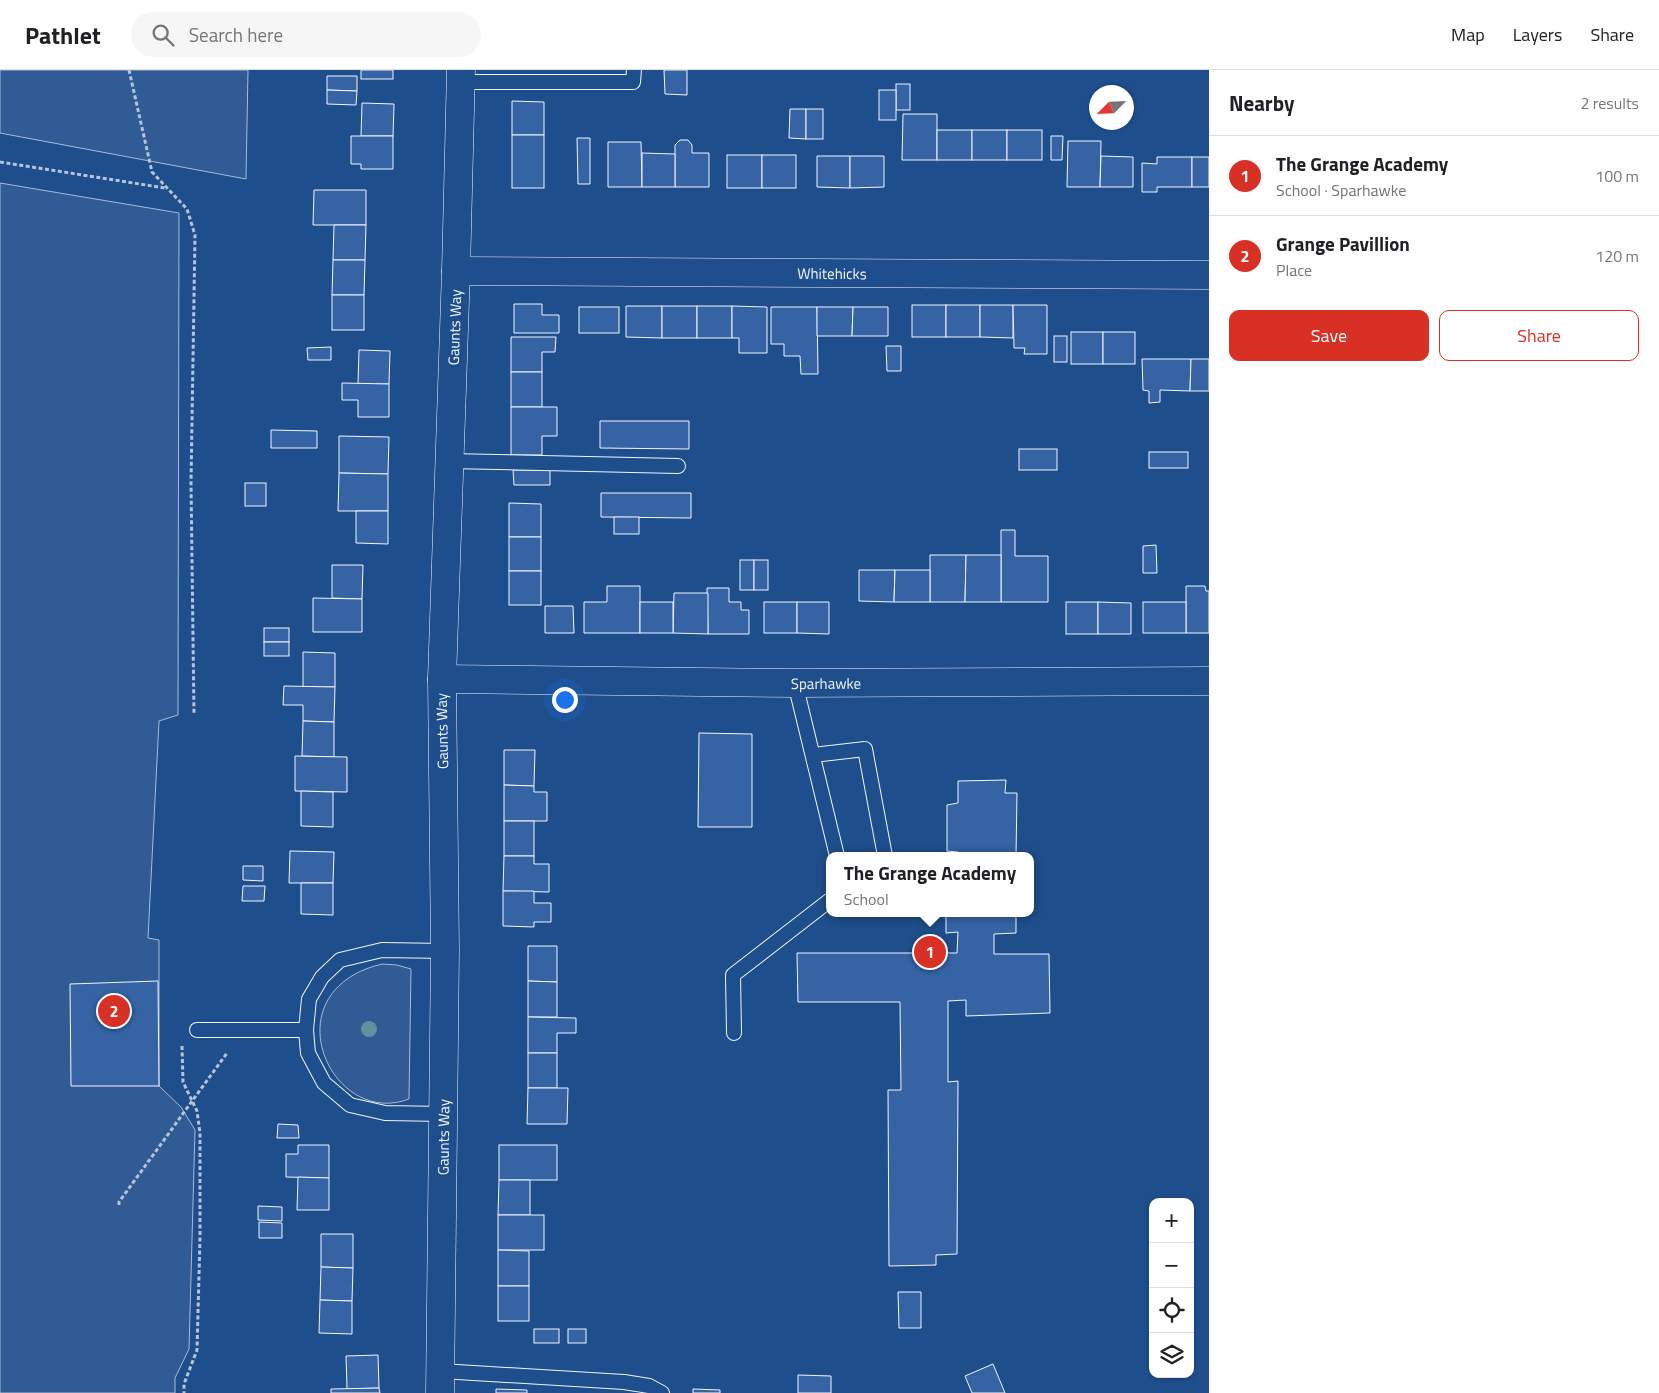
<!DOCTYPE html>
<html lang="en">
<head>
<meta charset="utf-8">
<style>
	:root { --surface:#fff; --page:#f6f6f6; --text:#202124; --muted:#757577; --line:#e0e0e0; --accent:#d93025 }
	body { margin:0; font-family:"Titillium Web",sans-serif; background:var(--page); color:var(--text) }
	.controls { position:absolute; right:15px; bottom:15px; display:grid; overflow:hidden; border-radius:10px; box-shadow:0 1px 4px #0004 }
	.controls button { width:45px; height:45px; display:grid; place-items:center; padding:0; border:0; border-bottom:1px solid var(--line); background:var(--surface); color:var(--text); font:25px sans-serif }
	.compass { position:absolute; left:1089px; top:15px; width:45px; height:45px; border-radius:50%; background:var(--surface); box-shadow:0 1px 4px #0004; rotate:246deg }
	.you { position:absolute; left:564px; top:629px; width:18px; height:18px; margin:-12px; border:4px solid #fff; border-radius:50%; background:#1a73e8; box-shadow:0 0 0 8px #1a73e833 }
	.badge { display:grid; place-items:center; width:32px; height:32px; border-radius:50%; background:var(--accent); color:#fff; font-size:16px; font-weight:700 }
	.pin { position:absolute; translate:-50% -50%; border:2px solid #fff; box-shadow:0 1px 5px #0006 }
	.popup { position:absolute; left:826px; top:782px; width:208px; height:65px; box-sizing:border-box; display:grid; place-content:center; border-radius:10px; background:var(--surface); filter:drop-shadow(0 1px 4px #0005); font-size:16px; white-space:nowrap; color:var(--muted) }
	.popup b { font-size:19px; color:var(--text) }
	.popup::after { content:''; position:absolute; left:50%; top:100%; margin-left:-10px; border:10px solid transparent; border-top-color:var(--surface) }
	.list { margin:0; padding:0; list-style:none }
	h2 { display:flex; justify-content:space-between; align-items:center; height:65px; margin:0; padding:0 20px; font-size:21px }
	h2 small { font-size:16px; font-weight:400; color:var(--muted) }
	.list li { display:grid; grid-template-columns:32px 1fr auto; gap:15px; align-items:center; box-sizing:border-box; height:80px; padding:0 20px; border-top:1px solid var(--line) }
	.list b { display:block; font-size:19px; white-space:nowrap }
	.list p { margin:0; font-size:16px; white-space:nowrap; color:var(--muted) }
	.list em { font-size:16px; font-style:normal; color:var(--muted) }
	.actions { display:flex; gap:10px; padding:15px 20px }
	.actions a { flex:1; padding:11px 0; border:1px solid var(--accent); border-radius:10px; text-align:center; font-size:18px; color:var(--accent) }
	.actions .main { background:var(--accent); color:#fff }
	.icon { flex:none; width:28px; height:28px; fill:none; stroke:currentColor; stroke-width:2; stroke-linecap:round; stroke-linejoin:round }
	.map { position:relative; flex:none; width:1209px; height:1323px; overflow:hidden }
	header { display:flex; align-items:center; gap:30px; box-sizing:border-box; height:70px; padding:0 25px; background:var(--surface); border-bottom:1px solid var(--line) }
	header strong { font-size:24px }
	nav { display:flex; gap:28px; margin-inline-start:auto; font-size:18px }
	.search { width:350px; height:45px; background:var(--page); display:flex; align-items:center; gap:12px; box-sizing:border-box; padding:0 18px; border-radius:28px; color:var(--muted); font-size:19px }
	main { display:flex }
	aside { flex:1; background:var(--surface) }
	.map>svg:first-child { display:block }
</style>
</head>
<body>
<header>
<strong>Pathlet</strong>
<div class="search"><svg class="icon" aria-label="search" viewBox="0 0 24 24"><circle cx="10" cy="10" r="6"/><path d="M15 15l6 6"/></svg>Search here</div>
<nav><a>Map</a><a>Layers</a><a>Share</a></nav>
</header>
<main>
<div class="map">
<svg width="1209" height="1323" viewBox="0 0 1209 1323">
	<rect width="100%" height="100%" fill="#1f4e8c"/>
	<g fill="#305b95" stroke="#a8bbd7">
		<path d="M 0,0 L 248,0 L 246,109 L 0,63 Z"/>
		<path d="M 0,113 L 179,143 L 178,645 L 159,651 L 148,868 L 159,870 L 159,1016 L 181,1037 L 195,1060 L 189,1279 L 175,1308 L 175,1323 L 0,1323 Z"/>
		<path d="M 382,894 L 397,895 L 411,899 L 409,1029 C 330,1059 269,921 382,894 Z"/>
	</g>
	<g fill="#3563a3" stroke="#f2f6ff">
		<rect x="361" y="0" width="32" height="9"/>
		<path d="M 664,0 L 687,0 L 687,25 L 665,24 Z"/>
		<path d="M 327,6 L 357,6 L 357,21 L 327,20 Z"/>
		<rect x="896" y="14" width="14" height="26"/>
		<path d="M 327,20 L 357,21 L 356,35 L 327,34 Z"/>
		<rect x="879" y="20" width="17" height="30"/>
		<path d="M 512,31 L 544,32 L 544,65 L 512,65 Z"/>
		<path d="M 362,33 L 394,34 L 393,66 L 361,66 Z"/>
		<path d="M 790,39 L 806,39 L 806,69 L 789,68 Z"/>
		<rect x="806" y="39" width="17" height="30"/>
		<path d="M 903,44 L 937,44 L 937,90 L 902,90 Z"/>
		<rect x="937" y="60" width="35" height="30"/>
		<rect x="972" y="60" width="35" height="30"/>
		<rect x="1007" y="60" width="35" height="30"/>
		<rect x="512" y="65" width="32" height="53"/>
		<path d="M 351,66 L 393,66 L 393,99 L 361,99 L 361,94 L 351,94 Z"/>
		<path d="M 1051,66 L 1063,66 L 1062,90 L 1051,90 Z"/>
		<path d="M 577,68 L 590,68 L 590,114 L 578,114 Z"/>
		<path d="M 680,70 L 688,70 L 692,75 L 692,83 L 709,83 L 709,117 L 675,117 L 675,75 Z"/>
		<path d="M 1068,71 L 1101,71 L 1100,117 L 1067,117 Z"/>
		<path d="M 608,72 L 641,72 L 642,117 L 608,117 Z"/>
		<path d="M 642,83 L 675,84 L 675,117 L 642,117 Z"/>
		<rect x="727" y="85" width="35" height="33"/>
		<rect x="762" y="85" width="34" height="33"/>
		<path d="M 817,86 L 850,86 L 850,118 L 817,117 Z"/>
		<path d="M 850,86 L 884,86 L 884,117 L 850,118 Z"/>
		<path d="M 1101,86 L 1133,87 L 1133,117 L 1100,117 Z"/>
		<path d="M 1157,87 L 1192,87 L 1192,117 L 1157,117 L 1157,122 L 1142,122 L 1142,93 L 1157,94 Z"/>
		<rect x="1192" y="87" width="17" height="30"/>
		<path d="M 314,120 L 366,120 L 366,155 L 313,155 Z"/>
		<path d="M 334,155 L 366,155 L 365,190 L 333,190 Z"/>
		<path d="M 333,190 L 365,190 L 364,225 L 332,225 Z"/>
		<rect x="332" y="225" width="32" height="35"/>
		<path d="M 514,234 L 542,234 L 542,245 L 559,245 L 559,263 L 514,263 Z"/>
		<rect x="912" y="235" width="34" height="32"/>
		<rect x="946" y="235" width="34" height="32"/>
		<path d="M 980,235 L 1013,235 L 1013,268 L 980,267 Z"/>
		<path d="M 1013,235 L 1047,235 L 1047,284 L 1024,284 L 1025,278 L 1014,278 Z"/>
		<path d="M 626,236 L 662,236 L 662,268 L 626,267 Z"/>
		<rect x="662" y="236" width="35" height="32"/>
		<rect x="697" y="236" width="35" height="32"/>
		<path d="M 732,236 L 767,237 L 767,283 L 739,283 L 739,268 L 732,268 Z"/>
		<rect x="579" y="237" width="40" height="26"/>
		<path d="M 771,237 L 817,237 L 818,304 L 801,304 L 800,286 L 784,286 L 784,274 L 771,274 Z"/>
		<path d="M 817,237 L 853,237 L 852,266 L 817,266 Z"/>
		<path d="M 853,237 L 888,237 L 888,266 L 852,266 Z"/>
		<rect x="1071" y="262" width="32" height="32"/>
		<rect x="1103" y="262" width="32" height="32"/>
		<rect x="1054" y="266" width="13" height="26"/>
		<path d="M 511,267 L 556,267 L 555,282 L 542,282 L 542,302 L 511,302 Z"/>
		<path d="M 886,276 L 901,276 L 901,301 L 887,301 Z"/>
		<path d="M 331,277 L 331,290 L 308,290 L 307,278 Z"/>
		<path d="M 359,280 L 390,281 L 389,314 L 358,314 Z"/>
		<path d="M 1142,289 L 1191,289 L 1190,321 L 1160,320 L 1160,332 L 1149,333 L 1149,321 L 1143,320 Z"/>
		<path d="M 1191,289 L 1209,289 L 1209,321 L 1190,321 Z"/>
		<rect x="511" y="302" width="31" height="35"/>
		<path d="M 342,313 L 389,314 L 389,347 L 358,347 L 358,330 L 342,330 Z"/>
		<path d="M 511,337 L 557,337 L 557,366 L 542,366 L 542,385 L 511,385 Z"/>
		<path d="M 600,351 L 689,351 L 689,379 L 600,378 Z"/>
		<path d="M 271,360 L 317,361 L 317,378 L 271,378 Z"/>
		<path d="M 339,366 L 389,367 L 388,404 L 339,403 Z"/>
		<rect x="1019" y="379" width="38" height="21"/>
		<rect x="1149" y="382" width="39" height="16"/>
		<path d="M 513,400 L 550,400 L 550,415 L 514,415 Z"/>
		<path d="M 339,403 L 388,404 L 388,441 L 338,441 Z"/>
		<rect x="245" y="413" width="21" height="23"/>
		<path d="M 601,423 L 691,423 L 691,448 L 601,447 Z"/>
		<path d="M 509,433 L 541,434 L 541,467 L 509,467 Z"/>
		<path d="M 356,441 L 388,441 L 388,474 L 356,473 Z"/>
		<rect x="614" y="447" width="25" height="17"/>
		<path d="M 1001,460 L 1015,460 L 1015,486 L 1048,486 L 1048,532 L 1001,532 Z"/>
		<rect x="509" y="467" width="32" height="34"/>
		<path d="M 1156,475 L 1157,503 L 1143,503 L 1143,476 Z"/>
		<path d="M 930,485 L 966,485 L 965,532 L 930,532 Z"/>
		<path d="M 966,485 L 1001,485 L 1001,532 L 965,532 Z"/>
		<rect x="740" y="490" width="14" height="30"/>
		<rect x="754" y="490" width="14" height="30"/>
		<path d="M 332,495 L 363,495 L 362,529 L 332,528 Z"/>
		<path d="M 859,500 L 895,500 L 894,532 L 859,531 Z"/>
		<path d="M 895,500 L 930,500 L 930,532 L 894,532 Z"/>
		<rect x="509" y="501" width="32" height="34"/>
		<path d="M 607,516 L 640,516 L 640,563 L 584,563 L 584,532 L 607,532 Z"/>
		<path d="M 1186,516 L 1205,516 L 1206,521 L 1209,521 L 1209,563 L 1186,563 Z"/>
		<path d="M 707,518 L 729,518 L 729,532 L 741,532 L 741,540 L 749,540 L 749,564 L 708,564 Z"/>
		<path d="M 674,523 L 708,523 L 708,564 L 673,563 Z"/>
		<path d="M 313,528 L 362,529 L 362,562 L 313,562 Z"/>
		<rect x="640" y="532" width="33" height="31"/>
		<rect x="764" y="532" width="33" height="31"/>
		<path d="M 797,532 L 829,532 L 829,564 L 797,563 Z"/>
		<rect x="1066" y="532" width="32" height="32"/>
		<path d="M 1098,532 L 1131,533 L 1131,564 L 1098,564 Z"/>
		<rect x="1143" y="532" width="43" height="31"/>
		<path d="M 545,536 L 573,536 L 574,563 L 545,563 Z"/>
		<rect x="264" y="558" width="25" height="14"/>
		<rect x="264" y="572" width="25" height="14"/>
		<path d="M 303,582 L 335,583 L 335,617 L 303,617 Z"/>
		<path d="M 284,616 L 335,617 L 334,652 L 303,651 L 303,635 L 283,635 Z"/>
		<path d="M 303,651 L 334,652 L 334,687 L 302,686 Z"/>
		<path d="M 699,663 L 752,664 L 752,757 L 698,757 Z"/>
		<path d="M 504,680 L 535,680 L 534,716 L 504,715 Z"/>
		<path d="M 295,686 L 347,687 L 347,722 L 295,721 Z"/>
		<path d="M 1006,710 L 1005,723 L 1017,723 L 1016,786 L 958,786 L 958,782 L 947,781 L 947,735 L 958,733 L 958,711 Z"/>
		<path d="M 504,715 L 534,716 L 534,722 L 547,722 L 547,751 L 504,751 Z"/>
		<path d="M 301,721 L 333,722 L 333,757 L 301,756 Z"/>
		<rect x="504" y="751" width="30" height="35"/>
		<path d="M 290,781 L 334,782 L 333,813 L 289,813 Z"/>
		<path d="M 504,786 L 534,786 L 534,794 L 549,794 L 549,822 L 503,821 Z"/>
		<path d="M 243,796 L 263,796 L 263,811 L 243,810 Z"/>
		<path d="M 301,813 L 333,813 L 333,845 L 301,844 Z"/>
		<path d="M 243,816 L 265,816 L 264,831 L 242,831 Z"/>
		<path d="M 503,821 L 534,821 L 534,833 L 551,833 L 551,852 L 534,852 L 534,857 L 503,856 Z"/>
		<path d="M 946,843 L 1016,843 L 1016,863 L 994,864 L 994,884 L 1049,884 L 1050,943 L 966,946 L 966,930 L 948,931 L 948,1012 L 958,1011 L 957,1184 L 936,1185 L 936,1195 L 889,1196 L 888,1020 L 901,1020 L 900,932 L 798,932 L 797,883 L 957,883 L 958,862 L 946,863 Z"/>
		<path d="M 528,876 L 557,876 L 557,912 L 528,911 Z"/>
		<path d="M 158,911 L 159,1016 L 71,1016 L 70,914 Z"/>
		<path d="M 528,911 L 557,912 L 557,947 L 528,947 Z"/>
		<path d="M 528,947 L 576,948 L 576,963 L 557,963 L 557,983 L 528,983 Z"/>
		<rect x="528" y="983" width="29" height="35"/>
		<path d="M 528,1018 L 568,1018 L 567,1054 L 527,1054 Z"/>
		<path d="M 278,1054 L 298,1055 L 299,1068 L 277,1068 Z"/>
		<path d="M 298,1075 L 329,1075 L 329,1108 L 286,1107 L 286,1084 L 298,1084 Z"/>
		<rect x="499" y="1075" width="58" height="35"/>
		<path d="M 298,1107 L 329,1108 L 329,1140 L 297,1140 Z"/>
		<path d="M 499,1110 L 530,1110 L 530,1145 L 498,1145 Z"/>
		<path d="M 258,1136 L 282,1137 L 282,1151 L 258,1150 Z"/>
		<rect x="498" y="1145" width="46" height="35"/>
		<path d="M 259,1152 L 282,1153 L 282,1168 L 259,1168 Z"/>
		<path d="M 321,1164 L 353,1164 L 353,1198 L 321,1197 Z"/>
		<path d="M 498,1180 L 529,1181 L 529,1216 L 498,1216 Z"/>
		<path d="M 321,1197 L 353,1198 L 352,1231 L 320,1230 Z"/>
		<rect x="498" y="1216" width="31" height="35"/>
		<path d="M 898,1222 L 921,1222 L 921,1258 L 899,1258 Z"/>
		<path d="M 320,1230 L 352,1231 L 352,1264 L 319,1263 Z"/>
		<rect x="534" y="1259" width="25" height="14"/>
		<rect x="568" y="1259" width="18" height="14"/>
		<path d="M 378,1285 L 379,1318 L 347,1319 L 346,1286 Z"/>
		<path d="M 993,1294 L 1005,1323 L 972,1323 L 965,1306 Z"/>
		<path d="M 798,1305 L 831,1306 L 831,1323 L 798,1323 Z"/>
		<path d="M 379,1318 L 380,1323 L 331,1323 L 331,1319 Z"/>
		<path d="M 496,1319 L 527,1320 L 527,1323 L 496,1323 Z"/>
		<path d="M 693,1319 L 720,1320 L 720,1323 L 693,1323 Z"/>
	</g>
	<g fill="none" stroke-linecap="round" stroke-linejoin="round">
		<defs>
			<g id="service">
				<path d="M 461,12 L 633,12 L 634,0"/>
				<path d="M 449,391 L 678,396"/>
				<path d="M 795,613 L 837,786"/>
				<path d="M 813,685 L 865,679 L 885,786"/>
				<path d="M 197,960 L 306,960"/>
				<path d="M 734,963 L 733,905 L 830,830"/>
				<path d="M 444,1044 L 385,1043 L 350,1035 L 324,1013 L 308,983 L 306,960 L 309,929 L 322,907 L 340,890 L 382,880 L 445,881"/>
				<path d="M 441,1301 L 624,1312 L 649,1316 L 662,1323"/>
			</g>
			<g id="minor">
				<path id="s1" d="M 456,201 L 1209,205"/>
				<path id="s2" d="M 442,609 L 795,613 L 1209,611"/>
				<path id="s3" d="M 440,1323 L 445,881 L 442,609 L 456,201 L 461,0"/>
			</g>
		</defs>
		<use href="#service" stroke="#f2f6ff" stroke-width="16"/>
		<use href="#minor" stroke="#f2f6ff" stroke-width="29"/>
		<g stroke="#b3c4dc" stroke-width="3" stroke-dasharray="4 2.5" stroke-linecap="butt">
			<path d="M 129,0 L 152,102 L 187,139 L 195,165 L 191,413 L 194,644"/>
			<path d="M 0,92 L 165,118"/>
			<path d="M 182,976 L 183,1012 L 197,1041 L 200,1063 L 200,1168 L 197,1280 L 184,1314 L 184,1323"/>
			<path d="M 119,1135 L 119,1132 L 227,983"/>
		</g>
		<use href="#service" stroke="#1f4e8c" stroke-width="14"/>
		<use href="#minor" stroke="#1f4e8c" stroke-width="28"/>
	</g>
	<circle fill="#61919a" cx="369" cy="959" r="8"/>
	<g text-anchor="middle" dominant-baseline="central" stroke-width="4" stroke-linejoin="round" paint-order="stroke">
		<g font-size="15" fill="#f2f6ff" stroke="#1f4e8c">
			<text stroke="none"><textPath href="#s1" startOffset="376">Whitehicks</textPath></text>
			<text stroke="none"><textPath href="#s3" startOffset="1066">Gaunts Way</textPath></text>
			<text stroke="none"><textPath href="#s2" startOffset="384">Sparhawke</textPath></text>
			<text transform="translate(442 661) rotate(-91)">Gaunts Way</text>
			<text stroke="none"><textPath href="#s3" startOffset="256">Gaunts Way</textPath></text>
		</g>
	</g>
</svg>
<div class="controls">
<button>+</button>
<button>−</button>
<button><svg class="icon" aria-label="locate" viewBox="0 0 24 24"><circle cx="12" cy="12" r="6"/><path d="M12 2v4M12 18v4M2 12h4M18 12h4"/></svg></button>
<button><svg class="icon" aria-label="layers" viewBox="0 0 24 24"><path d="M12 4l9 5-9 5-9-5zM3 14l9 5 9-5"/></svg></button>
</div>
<svg class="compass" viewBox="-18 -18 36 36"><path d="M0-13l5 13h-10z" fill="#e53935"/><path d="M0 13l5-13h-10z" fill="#757577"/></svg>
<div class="you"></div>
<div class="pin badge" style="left:930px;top:882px">1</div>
<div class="popup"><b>The Grange Academy</b>School</div>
<div class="pin badge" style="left:114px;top:941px">2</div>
</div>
<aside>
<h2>Nearby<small>2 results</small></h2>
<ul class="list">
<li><span class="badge">1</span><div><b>The Grange Academy</b><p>School · Sparhawke</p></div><em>100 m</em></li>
<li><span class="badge">2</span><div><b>Grange Pavillion</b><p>Place</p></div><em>120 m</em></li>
</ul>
<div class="actions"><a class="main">Save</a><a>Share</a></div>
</aside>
</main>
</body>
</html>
